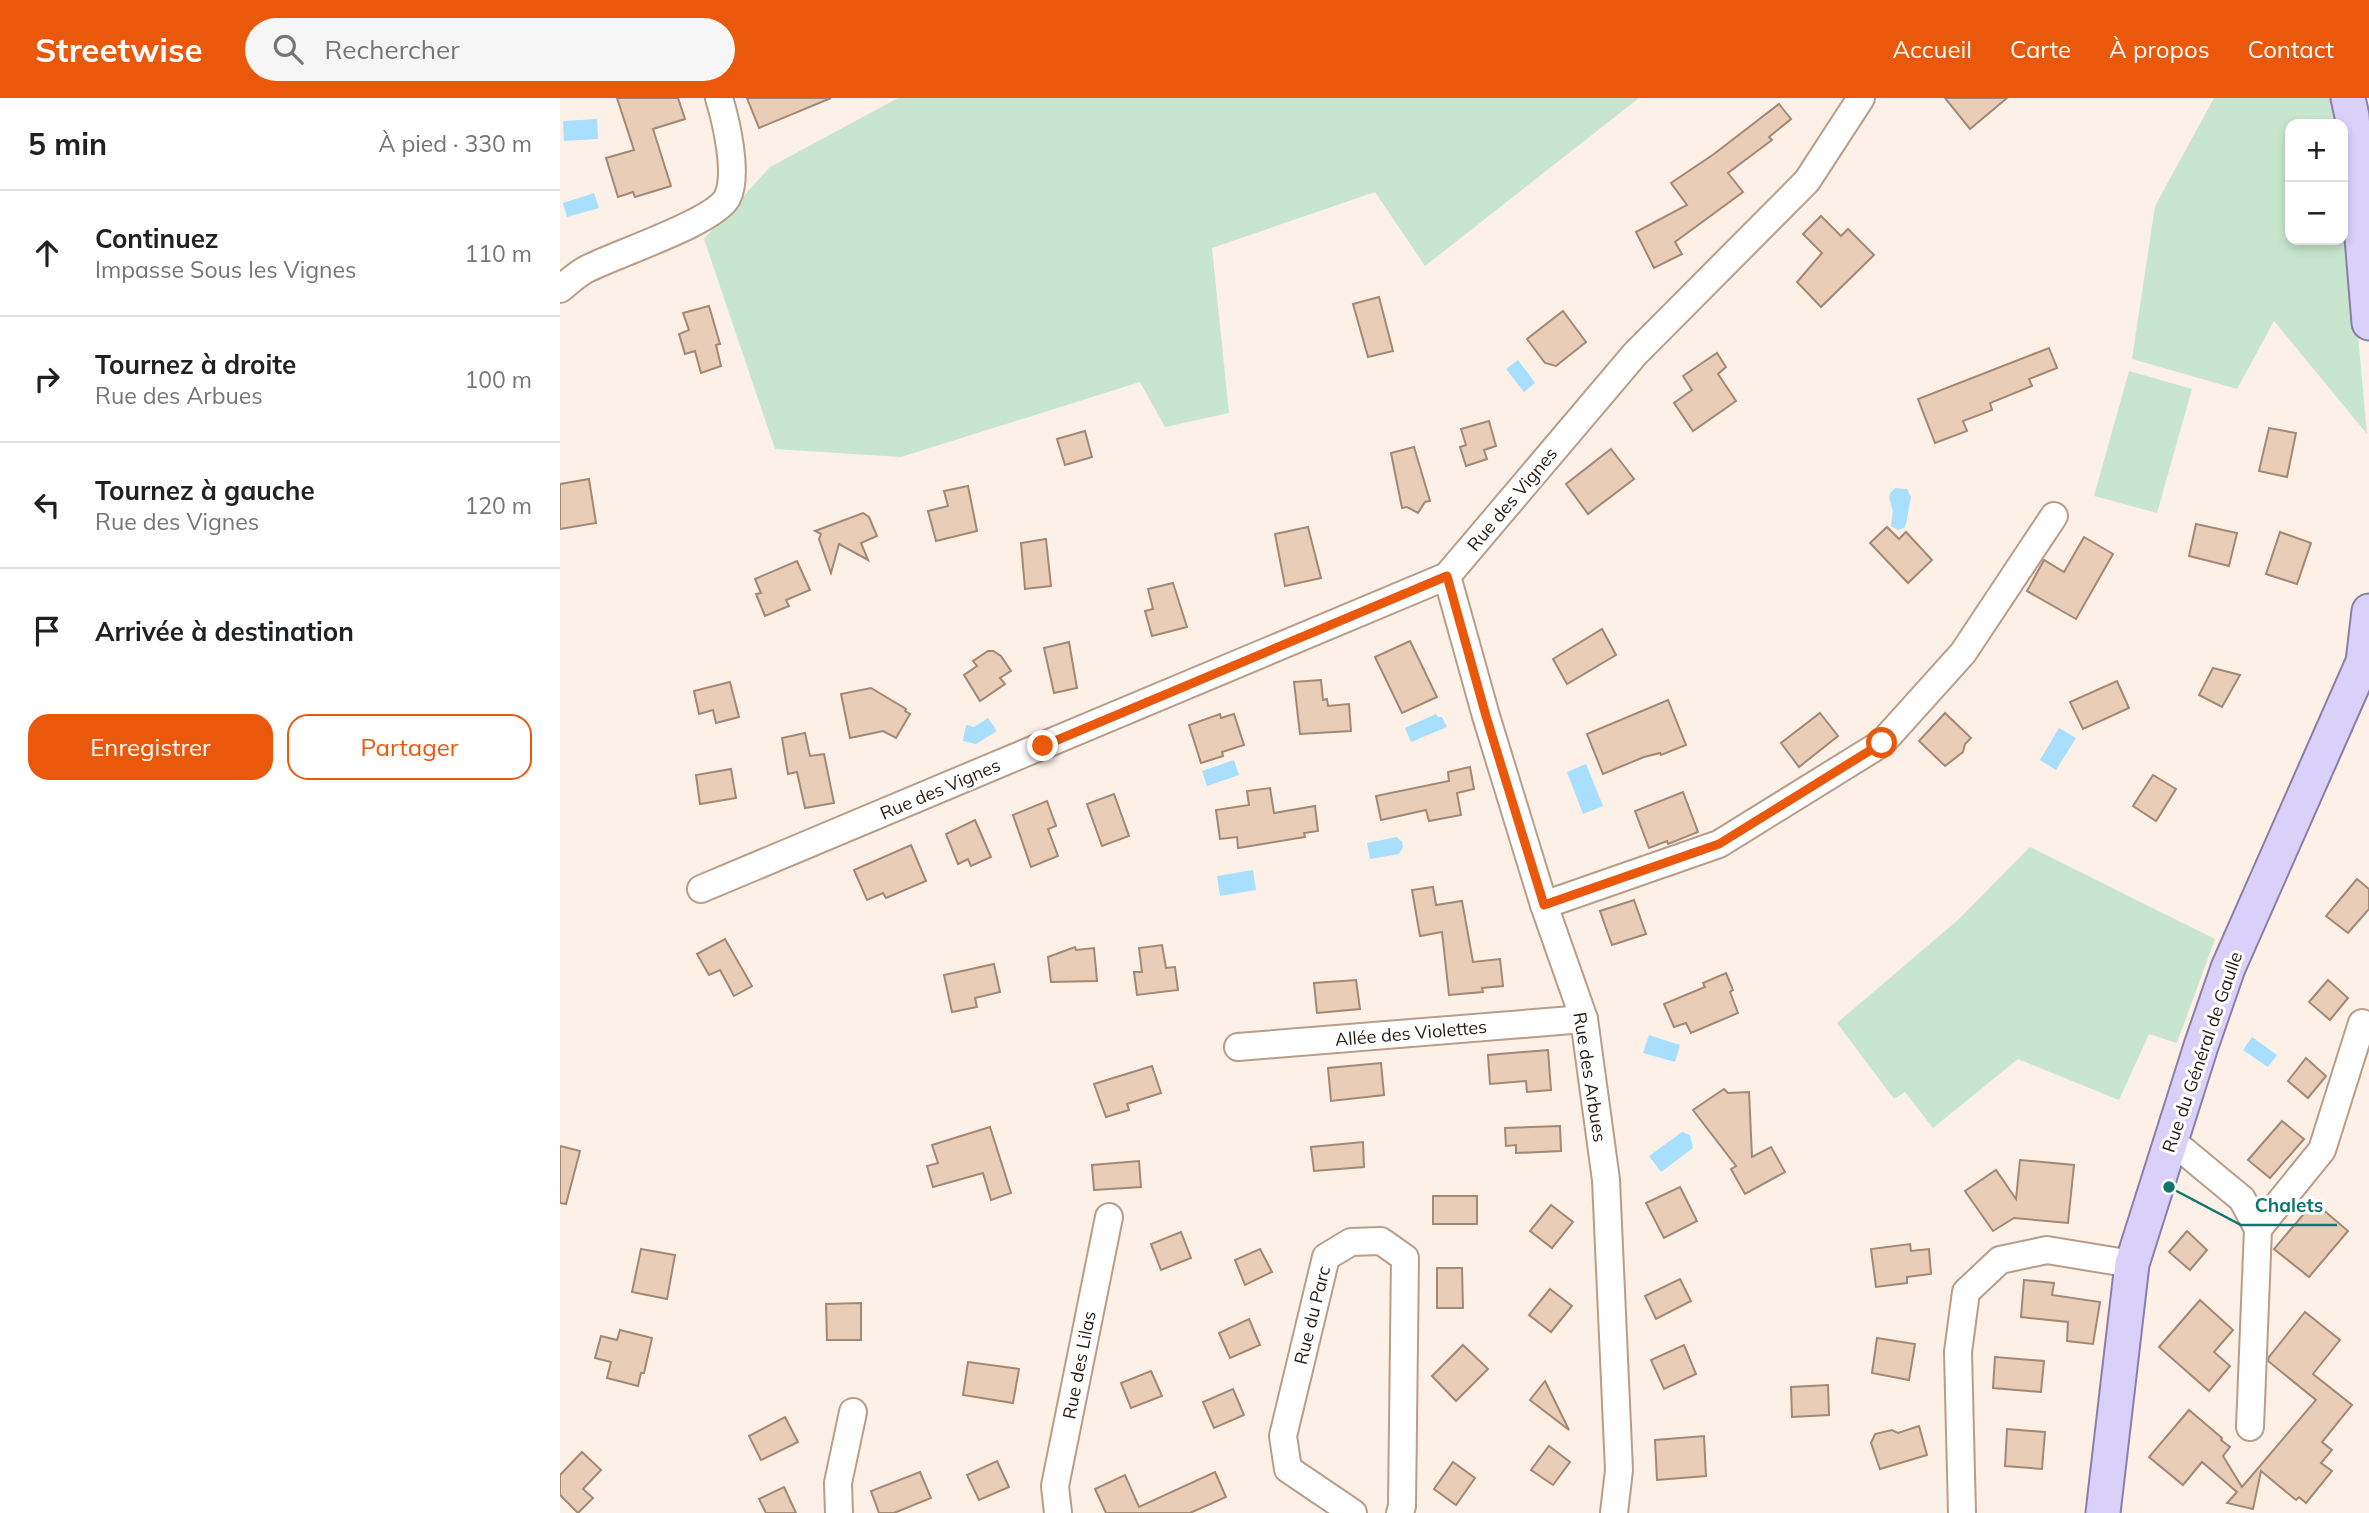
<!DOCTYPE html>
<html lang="fr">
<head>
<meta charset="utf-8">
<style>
	:root { --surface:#fff; --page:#f6f6f6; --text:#202124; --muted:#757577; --line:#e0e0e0; --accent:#ea580c }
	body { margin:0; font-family:Mulish,sans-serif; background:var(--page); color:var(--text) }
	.controls { position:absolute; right:21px; top:21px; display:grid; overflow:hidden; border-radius:14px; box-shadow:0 4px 10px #0003 }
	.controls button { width:63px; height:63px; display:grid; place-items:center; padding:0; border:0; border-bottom:2px solid var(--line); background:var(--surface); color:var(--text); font:35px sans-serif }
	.stop { position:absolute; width:21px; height:21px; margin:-16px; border:5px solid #ea580c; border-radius:50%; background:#fff }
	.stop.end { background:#ea580c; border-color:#fff; box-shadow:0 2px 7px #0008 }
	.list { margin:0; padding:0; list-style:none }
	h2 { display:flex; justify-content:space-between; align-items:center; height:91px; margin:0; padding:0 28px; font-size:30px }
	h2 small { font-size:23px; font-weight:400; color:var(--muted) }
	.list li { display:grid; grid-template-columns:46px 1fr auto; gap:21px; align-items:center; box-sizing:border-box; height:126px; padding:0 28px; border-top:2px solid var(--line) }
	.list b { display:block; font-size:26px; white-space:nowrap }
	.list p { margin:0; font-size:23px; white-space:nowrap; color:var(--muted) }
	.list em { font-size:23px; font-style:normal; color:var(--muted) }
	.actions { display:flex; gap:14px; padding:21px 28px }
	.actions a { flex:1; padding:16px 0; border:2px solid var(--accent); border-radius:21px; text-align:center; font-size:24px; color:var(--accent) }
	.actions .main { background:var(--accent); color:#fff }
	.icon { flex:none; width:38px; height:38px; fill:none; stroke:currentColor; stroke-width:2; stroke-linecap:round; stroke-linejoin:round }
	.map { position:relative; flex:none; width:1809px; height:1415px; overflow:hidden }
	header { display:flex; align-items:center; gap:42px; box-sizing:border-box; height:98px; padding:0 35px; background:var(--accent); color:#fff }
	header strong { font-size:33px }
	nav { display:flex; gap:38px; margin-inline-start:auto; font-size:24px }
	.search { width:490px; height:63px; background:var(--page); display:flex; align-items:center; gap:18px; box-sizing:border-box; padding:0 24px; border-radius:38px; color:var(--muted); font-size:26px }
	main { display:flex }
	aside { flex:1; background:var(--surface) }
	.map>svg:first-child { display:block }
</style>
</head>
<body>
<header>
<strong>Streetwise</strong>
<div class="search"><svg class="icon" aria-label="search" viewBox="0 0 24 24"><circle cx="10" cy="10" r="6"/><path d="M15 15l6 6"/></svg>Rechercher</div>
<nav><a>Accueil</a><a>Carte</a><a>À propos</a><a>Contact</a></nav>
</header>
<main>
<aside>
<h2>5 min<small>À pied · 330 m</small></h2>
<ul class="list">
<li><svg class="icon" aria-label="ahead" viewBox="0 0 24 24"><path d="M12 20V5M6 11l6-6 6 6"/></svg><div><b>Continuez</b><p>Impasse Sous les Vignes</p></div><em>110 m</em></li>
<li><svg class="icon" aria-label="right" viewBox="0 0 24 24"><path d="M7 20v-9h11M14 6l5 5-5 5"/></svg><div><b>Tournez à droite</b><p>Rue des Arbues</p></div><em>100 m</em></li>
<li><svg class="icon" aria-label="left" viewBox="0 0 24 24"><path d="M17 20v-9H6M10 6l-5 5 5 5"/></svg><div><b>Tournez à gauche</b><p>Rue des Vignes</p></div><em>120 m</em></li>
<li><svg class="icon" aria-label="arrive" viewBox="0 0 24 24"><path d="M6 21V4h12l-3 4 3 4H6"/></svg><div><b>Arrivée à destination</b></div></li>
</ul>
<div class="actions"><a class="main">Enregistrer</a><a>Partager</a></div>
</aside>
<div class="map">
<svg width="1809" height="1415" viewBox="0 0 1809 1415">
	<rect width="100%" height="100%" fill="#fcf0e7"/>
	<g fill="#c8e6ce">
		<path d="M 338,0 L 1079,0 L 865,168 L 815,94 L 652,150 L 669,315 L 605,329 L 580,284 L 341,359 L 215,351 L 144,141 L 210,69 Z"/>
		<path d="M 1654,0 L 1775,0 L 1778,26 L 1730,26 L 1730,142 L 1783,142 L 1783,73 L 1807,336 L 1714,223 L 1677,291 L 1572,261 L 1595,108 Z"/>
		<path d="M 1569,273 L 1632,291 L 1597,415 L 1534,398 Z"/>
		<path d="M 1470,749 L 1655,841 L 1617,945 L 1589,936 L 1559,1002 L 1458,961 L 1373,1030 L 1345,994 L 1334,1001 L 1277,925 L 1399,821 Z"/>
	</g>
	<g fill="#a8dffe">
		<path d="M 37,21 L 38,41 L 4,43 L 3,23 Z"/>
		<path d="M 34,95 L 39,110 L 7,119 L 3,105 Z"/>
		<path d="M 958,262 L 975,285 L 964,294 L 946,271 Z"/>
		<path d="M 1335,390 L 1347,391 L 1351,399 L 1346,426 L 1344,430 L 1338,432 L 1331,428 C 1331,422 1334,415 1332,410 C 1330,401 1326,398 1335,390 Z"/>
		<path d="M 876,616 L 878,619 L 882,619 L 887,629 L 851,644 L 845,630 Z"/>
		<path d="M 428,620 L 437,633 L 416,646 L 403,643 L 406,627 L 414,629 Z"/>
		<path d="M 1499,630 L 1516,640 L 1496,672 L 1480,662 Z"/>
		<path d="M 674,662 L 679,677 L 647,688 L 642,673 Z"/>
		<path d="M 1026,666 L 1043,708 L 1023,716 L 1007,674 Z"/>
		<path d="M 837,739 L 842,744 L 843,749 L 839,756 L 810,761 L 807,745 Z"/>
		<path d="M 693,772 L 696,792 L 660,798 L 657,778 Z"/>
		<path d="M 1089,937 L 1120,947 L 1115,964 L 1083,955 Z"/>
		<path d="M 1692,939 L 1717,957 L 1708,969 L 1683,952 Z"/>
		<path d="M 1122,1034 L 1130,1037 L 1133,1050 L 1101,1074 L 1089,1058 Z"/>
	</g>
	<g fill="#eacdb7" stroke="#a38874" stroke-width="2">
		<path d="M 57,0 L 118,0 L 125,21 L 93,31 L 111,88 L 75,99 L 73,94 L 58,99 L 46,60 L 74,52 Z"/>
		<path d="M 187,0 L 271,0 L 199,30 Z"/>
		<path d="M 1385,0 L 1447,0 L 1410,31 Z"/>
		<path d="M 1219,6 L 1231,21 L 1209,39 L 1212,42 L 1168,75 L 1183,94 L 1115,144 L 1122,156 L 1094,170 L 1076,134 L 1127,107 L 1111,85 L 1154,56 Z"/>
		<path d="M 1261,118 L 1281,138 L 1288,131 L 1314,157 L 1261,209 L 1237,184 L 1262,155 L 1243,136 Z"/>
		<path d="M 819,199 L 833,253 L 808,259 L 793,206 Z"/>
		<path d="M 149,208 L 160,246 L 156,247 L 161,268 L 141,275 L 135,253 L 125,256 L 119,236 L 129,232 L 123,215 Z"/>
		<path d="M 1003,213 L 1026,244 L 996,268 L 985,265 L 967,241 Z"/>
		<path d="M 1489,250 L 1497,270 L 1469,281 L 1472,288 L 1430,305 L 1432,312 L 1403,323 L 1407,333 L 1375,345 L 1358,301 Z"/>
		<path d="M 1157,255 L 1166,269 L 1158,276 L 1176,303 L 1133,333 L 1114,305 L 1132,292 L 1123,278 Z"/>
		<path d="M 929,323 L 936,348 L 924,352 L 927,361 L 906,368 L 900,349 L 906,347 L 901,331 Z"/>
		<path d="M 1709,330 L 1736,335 L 1727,379 L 1699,373 Z"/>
		<path d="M 525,333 L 532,359 L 505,367 L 497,341 Z"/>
		<path d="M 854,349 L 870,403 L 865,404 L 858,415 L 847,409 L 842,410 L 831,355 Z"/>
		<path d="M 1051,351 L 1074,381 L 1028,416 L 1006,386 Z"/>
		<path d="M 29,381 L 36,425 L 0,431 L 0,386 Z"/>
		<path d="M 408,388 L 417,433 L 376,443 L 368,413 L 388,408 L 384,393 Z"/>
		<path d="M 303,415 L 309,419 L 317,438 L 301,445 L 308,462 L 279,446 L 271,475 L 259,441 L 261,436 L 255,433 Z"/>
		<path d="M 1636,426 L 1677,435 L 1669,468 L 1629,458 Z"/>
		<path d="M 748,429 L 761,480 L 725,488 L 715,436 Z"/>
		<path d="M 1327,429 L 1339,441 L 1346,434 L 1372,462 L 1348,485 L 1310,445 Z"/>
		<path d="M 1720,434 L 1751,445 L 1737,486 L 1706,476 Z"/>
		<path d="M 1524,439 L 1553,456 L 1516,521 L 1467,493 L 1484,462 L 1504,474 Z"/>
		<path d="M 486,441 L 491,488 L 465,491 L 461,445 Z"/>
		<path d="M 237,463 L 250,492 L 226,502 L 229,508 L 205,518 L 196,496 L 201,495 L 195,481 Z"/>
		<path d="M 613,485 L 627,529 L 592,538 L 585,513 L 593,511 L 588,491 Z"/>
		<path d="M 1042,531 L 1056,557 L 1007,586 L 993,561 Z"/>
		<path d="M 850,543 L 877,599 L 842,615 L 815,559 Z"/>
		<path d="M 509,544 L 517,590 L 494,595 L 484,550 Z"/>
		<path d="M 428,553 L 433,553 L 441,558 L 451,573 L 440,580 L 445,586 L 420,603 L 404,577 L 417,568 L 413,563 Z"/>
		<path d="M 1653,570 L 1680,577 L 1662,609 L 1639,597 Z"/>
		<path d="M 761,582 L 763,602 L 767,601 L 768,608 L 789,606 L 791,633 L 740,636 L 734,584 Z"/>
		<path d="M 1557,583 L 1569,610 L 1523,631 L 1510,604 Z"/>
		<path d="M 170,584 L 179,619 L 156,625 L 153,612 L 139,616 L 134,593 Z"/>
		<path d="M 311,590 L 346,611 L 345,613 L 350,616 L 336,640 L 323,633 L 290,640 L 281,596 Z"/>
		<path d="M 1108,602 L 1126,647 L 1101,657 L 1100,655 L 1084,659 L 1043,676 L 1027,636 Z"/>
		<path d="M 1260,615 L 1278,638 L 1239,669 L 1221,645 Z"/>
		<path d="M 1385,615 L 1411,640 L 1405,646 L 1403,654 L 1385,668 L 1359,643 Z"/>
		<path d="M 660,616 L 661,620 L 674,616 L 684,647 L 662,654 L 663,658 L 641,665 L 629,627 Z"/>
		<path d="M 245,635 L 250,658 L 264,656 L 274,705 L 245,710 L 237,674 L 228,676 L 222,640 Z"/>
		<path d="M 910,669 L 914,691 L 897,695 L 901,717 L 869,723 L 866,712 L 821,722 L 816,698 L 889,683 L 888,674 Z"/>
		<path d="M 171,671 L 176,700 L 140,706 L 136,677 Z"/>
		<path d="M 1593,677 L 1616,691 L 1596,723 L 1573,708 Z"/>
		<path d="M 710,690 L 714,715 L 755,708 L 758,733 L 744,735 L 745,739 L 678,750 L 677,739 L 660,741 L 656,712 L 689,707 L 687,693 Z"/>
		<path d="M 1123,694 L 1138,734 L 1108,746 L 1107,743 L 1089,750 L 1075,713 Z"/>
		<path d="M 554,696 L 569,738 L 542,748 L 527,706 Z"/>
		<path d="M 487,703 L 496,728 L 488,731 L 498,758 L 471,769 L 453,717 Z"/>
		<path d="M 415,722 L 431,759 L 411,768 L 408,761 L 398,766 L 386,736 Z"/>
		<path d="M 351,747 L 366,783 L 326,800 L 323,795 L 307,802 L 294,772 Z"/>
		<path d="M 1797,781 L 1809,791 L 1809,811 L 1788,835 L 1766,818 Z"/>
		<path d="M 873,789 L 876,807 L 902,803 L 913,864 L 940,861 L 943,888 L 922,890 L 923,894 L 889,897 L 882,834 L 860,838 L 852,792 Z"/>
		<path d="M 1074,802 L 1086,836 L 1052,847 L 1040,813 Z"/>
		<path d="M 165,841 L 192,888 L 174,898 L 160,872 L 149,877 L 137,856 Z"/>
		<path d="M 602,847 L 606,870 L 615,869 L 618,892 L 577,897 L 574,874 L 582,874 L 579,850 Z"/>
		<path d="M 515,849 L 516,852 L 534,850 L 537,883 L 491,884 L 488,859 Z"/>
		<path d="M 434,866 L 440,894 L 415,900 L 417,909 L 392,914 L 384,877 Z"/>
		<path d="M 1166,875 L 1173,892 L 1170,894 L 1178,915 L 1131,935 L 1126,925 L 1114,929 L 1104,906 L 1145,889 L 1143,885 Z"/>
		<path d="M 796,882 L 800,911 L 757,915 L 754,885 Z"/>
		<path d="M 1768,882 L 1788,900 L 1770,922 L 1749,904 Z"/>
		<path d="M 988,952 L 991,992 L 967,994 L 966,983 L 930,986 L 928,957 Z"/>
		<path d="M 1746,960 L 1766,978 L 1748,1000 L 1728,983 Z"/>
		<path d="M 821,965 L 824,997 L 771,1003 L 768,970 Z"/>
		<path d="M 592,968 L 601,995 L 567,1006 L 569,1012 L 546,1019 L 534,986 Z"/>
		<path d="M 1164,991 L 1168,995 L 1189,994 L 1192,1059 L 1211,1049 L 1225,1074 L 1185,1096 L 1171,1071 L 1176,1068 L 1133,1012 Z"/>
		<path d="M 1722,1023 L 1744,1041 L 1710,1080 L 1688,1062 Z"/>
		<path d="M 1000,1028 L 1001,1053 L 956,1055 L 956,1047 L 946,1048 L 945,1030 Z"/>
		<path d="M 430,1029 L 451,1095 L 431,1102 L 423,1075 L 373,1089 L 367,1068 L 378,1065 L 372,1047 Z"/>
		<path d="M 803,1044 L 804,1069 L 754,1073 L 751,1049 Z"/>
		<path d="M 0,1048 L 20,1053 L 6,1106 L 0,1105 Z"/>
		<path d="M 1460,1062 L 1514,1067 L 1508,1125 L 1454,1120 L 1433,1133 L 1405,1093 L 1436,1072 L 1456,1101 Z"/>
		<path d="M 579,1063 L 581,1089 L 534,1092 L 532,1067 Z"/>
		<path d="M 1120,1089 L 1137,1123 L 1104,1140 L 1086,1105 Z"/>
		<rect x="873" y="1098" width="44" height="28"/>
		<path d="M 1754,1104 L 1788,1133 L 1749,1179 L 1714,1151 Z"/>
		<path d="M 991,1107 L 1013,1124 L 992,1150 L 970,1133 Z"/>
		<path d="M 1627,1133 L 1647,1152 L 1630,1172 L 1609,1154 Z"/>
		<path d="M 621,1134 L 631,1160 L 601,1172 L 591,1146 Z"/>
		<path d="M 1350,1146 L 1351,1153 L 1369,1151 L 1371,1176 L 1347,1179 L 1347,1185 L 1316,1189 L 1311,1151 Z"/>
		<path d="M 81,1151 L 115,1157 L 107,1201 L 72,1194 Z"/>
		<path d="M 700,1151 L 712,1174 L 685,1187 L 675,1162 Z"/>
		<path d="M 877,1170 L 902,1170 L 903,1210 L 877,1210 Z"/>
		<path d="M 1120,1181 L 1131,1203 L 1096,1221 L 1085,1198 Z"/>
		<path d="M 1464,1182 L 1494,1185 L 1492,1197 L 1540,1204 L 1533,1246 L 1507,1243 L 1508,1224 L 1461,1219 Z"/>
		<path d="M 990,1191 L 1012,1208 L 991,1234 L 969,1217 Z"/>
		<path d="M 1640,1202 L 1673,1232 L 1654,1254 L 1670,1268 L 1649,1293 L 1599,1249 Z"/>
		<path d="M 301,1205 L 301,1242 L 267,1242 L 266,1206 Z"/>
		<path d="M 1745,1214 L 1780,1242 L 1753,1276 L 1792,1307 L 1762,1344 L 1772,1352 L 1761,1365 L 1772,1373 L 1746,1405 L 1739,1399 L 1736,1402 L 1701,1373 L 1693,1411 L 1667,1405 L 1677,1394 L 1642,1364 L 1623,1387 L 1589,1359 L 1629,1312 L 1662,1340 L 1661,1342 L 1670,1349 L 1663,1358 L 1682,1389 L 1756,1302 L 1708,1263 L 1709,1259 Z"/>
		<path d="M 689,1221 L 700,1247 L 670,1260 L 659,1235 Z"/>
		<path d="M 60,1232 L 92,1240 L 84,1275 L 81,1275 L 78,1288 L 47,1280 L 51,1264 L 35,1260 L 41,1238 L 57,1242 Z"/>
		<path d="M 1317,1240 L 1355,1246 L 1349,1282 L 1312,1275 Z"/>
		<path d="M 903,1247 L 928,1271 L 896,1303 L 872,1278 Z"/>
		<path d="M 1124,1247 L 1136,1276 L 1104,1291 L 1091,1262 Z"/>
		<path d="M 1435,1259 L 1484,1263 L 1481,1294 L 1433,1290 Z"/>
		<path d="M 408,1264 L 459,1271 L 453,1305 L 403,1297 Z"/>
		<path d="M 591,1273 L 602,1298 L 571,1310 L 561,1285 Z"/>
		<path d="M 985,1283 L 1009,1332 L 970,1302 Z"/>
		<path d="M 1268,1287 L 1269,1317 L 1232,1319 L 1231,1289 Z"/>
		<path d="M 673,1291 L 684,1317 L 654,1330 L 643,1304 Z"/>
		<path d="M 225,1319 L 238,1344 L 201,1362 L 189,1338 Z"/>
		<path d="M 1359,1328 L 1367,1357 L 1320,1371 L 1311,1345 L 1315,1336 L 1332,1332 L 1338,1335 Z"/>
		<path d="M 1447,1331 L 1485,1334 L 1482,1371 L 1445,1368 Z"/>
		<path d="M 1144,1338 L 1146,1378 L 1097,1382 L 1095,1342 Z"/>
		<path d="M 989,1348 L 1010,1364 L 993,1387 L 971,1372 Z"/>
		<path d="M 22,1354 L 41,1372 L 23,1391 L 33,1400 L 18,1415 L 0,1397 L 0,1377 Z"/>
		<path d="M 437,1363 L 449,1389 L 419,1402 L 407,1377 Z"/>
		<path d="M 893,1364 L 915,1380 L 896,1407 L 874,1391 Z"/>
		<path d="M 360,1374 L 371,1400 L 334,1415 L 319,1415 L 311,1393 Z"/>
		<path d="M 655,1374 L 666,1399 L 630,1415 L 546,1415 L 535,1391 L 565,1377 L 579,1409 Z"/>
		<path d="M 224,1389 L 236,1415 L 206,1415 L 199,1401 Z"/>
	</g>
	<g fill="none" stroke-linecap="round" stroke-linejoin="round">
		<defs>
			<g id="minor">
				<path d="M 0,191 C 8,185 16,177 25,172 C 55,156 153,125 167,100 C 179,77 166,23 159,0"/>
				<path d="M 887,478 L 926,618 L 984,807 L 1024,921 L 1046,1082 L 1059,1372 L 1054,1415"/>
				<path d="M 141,791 L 887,478 L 1075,256 L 1247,83 L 1301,0"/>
				<path d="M 984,807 L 1159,746 L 1322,645 L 1403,555 L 1494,418"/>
				<path d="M 678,949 L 1024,921"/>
				<path d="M 1612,1043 L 1682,1101 L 1698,1131 L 1690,1329"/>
				<path d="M 1698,1131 L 1762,1052 L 1802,925"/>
				<path d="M 279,1415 L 278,1385 L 293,1314"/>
				<path d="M 498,1415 L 495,1388 L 549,1119"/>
				<path d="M 793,1415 L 728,1371 L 723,1338 L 766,1159 L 791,1144 L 821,1143 L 845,1160 L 842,1408 L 840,1415"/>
				<path d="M 1402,1415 L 1398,1254 L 1406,1194 L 1440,1162 L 1487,1152 L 1572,1166"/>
			</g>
			<g id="major">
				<path d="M 1788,0 L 1792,18 L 1809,225"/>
				<path d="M 1543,1415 L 1572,1166 L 1641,948 L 1668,870 L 1803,564 L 1809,513"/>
			</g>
		</defs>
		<use href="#minor" stroke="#b99d88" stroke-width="30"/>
		<use href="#major" stroke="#8b7ea7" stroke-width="37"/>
		<use href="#minor" stroke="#fff" stroke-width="26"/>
		<use href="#major" stroke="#dad1fa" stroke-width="33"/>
	</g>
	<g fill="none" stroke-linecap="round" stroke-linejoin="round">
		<path stroke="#ea580c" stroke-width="9" d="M 483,648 L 887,478 L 926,618 L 984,807 L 1159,746 L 1322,645"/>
	</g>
	<g text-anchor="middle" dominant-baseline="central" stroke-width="6" stroke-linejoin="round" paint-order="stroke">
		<g font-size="18" fill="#261b13" stroke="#fff">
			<text transform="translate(952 401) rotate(-50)">Rue des Vignes</text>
			<text transform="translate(380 691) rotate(-23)">Rue des Vignes</text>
			<text transform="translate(851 935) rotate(-5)">Allée des Violettes</text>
			<text transform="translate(1642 954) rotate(-71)">Rue du Général de Gaulle</text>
			<text transform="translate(1030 979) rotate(81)">Rue des Arbues</text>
			<text transform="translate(752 1217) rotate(-76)">Rue du Parc</text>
			<text transform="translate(519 1267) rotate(-79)">Rue des Lilas</text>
		</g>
	</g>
	<path fill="none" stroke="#0f766e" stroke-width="2.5" d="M1609 1089L1681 1127H1777"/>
	<circle fill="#0f766e" stroke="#fff" stroke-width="2.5" cx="1609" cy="1089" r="7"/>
	<g font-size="19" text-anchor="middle" font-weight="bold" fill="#0f766e" stroke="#fff" stroke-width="6" stroke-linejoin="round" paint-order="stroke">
		<text x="1729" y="1114">Chalets</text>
	</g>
</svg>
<div class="controls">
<button>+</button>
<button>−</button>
</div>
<div class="stop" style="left:1322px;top:645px"></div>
<div class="stop end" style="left:483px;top:648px"></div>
</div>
</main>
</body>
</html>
